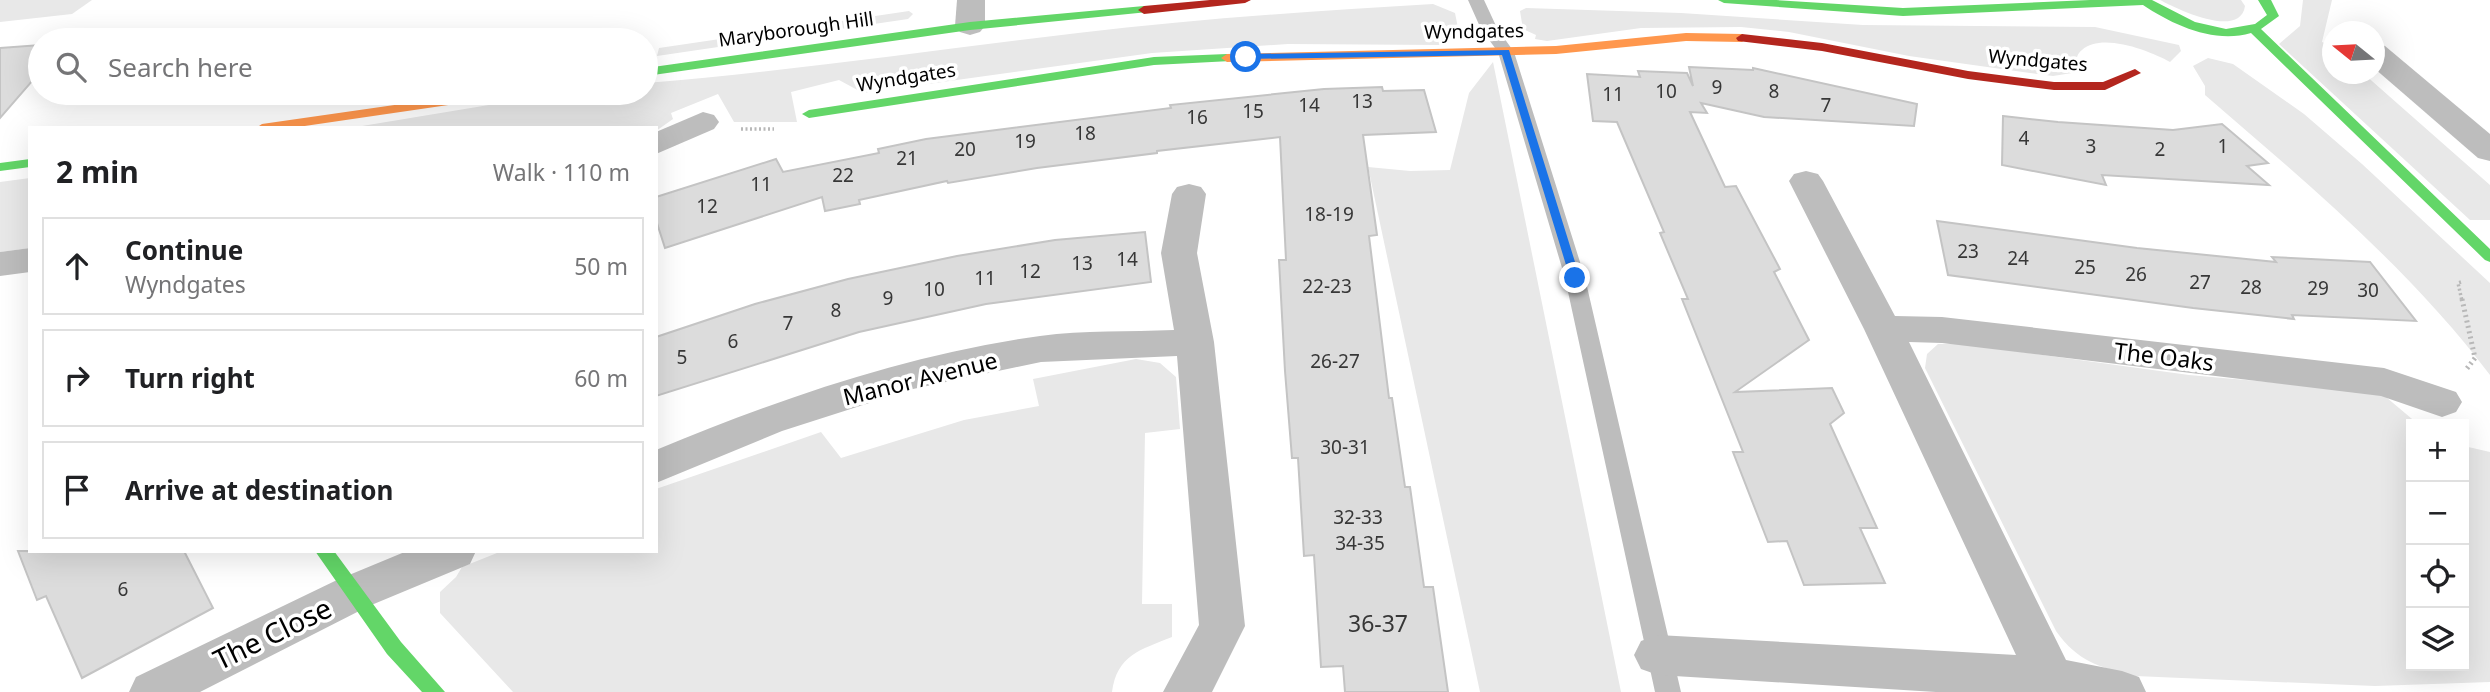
<!DOCTYPE html>
<html lang="en">
<head>
<meta charset="utf-8">
<style>
	:root { --surface:#fff; --page:#f6f6f6; --text:#202124; --muted:#757577; --line:#e0e0e0 }
	body { margin:0; font-family:"Noto Sans",sans-serif; background:var(--page); color:var(--text) }
	.controls { position:absolute; right:21px; bottom:21px; display:grid; overflow:hidden; border-radius:0px; box-shadow:0 7px 28px #0002 }
	.controls button { width:63px; height:63px; display:grid; place-items:center; padding:0; border:0; border-bottom:2px solid var(--line); background:var(--surface); color:var(--text); font:35px sans-serif }
	.compass { position:absolute; left:2322px; top:21px; width:63px; height:63px; border-radius:50%; background:var(--surface); box-shadow:0 7px 28px #0002; rotate:288deg }
	.stop { position:absolute; width:21px; height:21px; margin:-16px; border:5px solid #1a73e8; border-radius:50%; background:#fff }
	.stop.end { background:#1a73e8; border-color:#fff; box-shadow:0 2px 7px #0008 }
	.list { margin:0; padding:0; list-style:none }
	h2 { display:flex; justify-content:space-between; align-items:center; height:91px; margin:0; padding:0 28px; font-size:30px }
	h2 small { font-size:23px; font-weight:400; color:var(--muted) }
	.list li { display:grid; grid-template-columns:46px 1fr auto; gap:21px; align-items:center; box-sizing:border-box; height:98px; margin:0 14px 14px; padding:0 14px; border:2px solid var(--line); border-radius:0px }
	.list b { display:block; font-size:26px; white-space:nowrap }
	.list p { margin:0; font-size:23px; white-space:nowrap; color:var(--muted) }
	.list em { font-size:23px; font-style:normal; color:var(--muted) }
	.icon { flex:none; width:38px; height:38px; fill:none; stroke:currentColor; stroke-width:2; stroke-linecap:round; stroke-linejoin:round }
	.map { position:relative; flex:none; width:2490px; height:692px; overflow:hidden }
	.search { position:absolute; background:var(--surface); box-shadow:0 7px 28px #0002; left:28px; top:28px; width:630px; height:77px; display:flex; align-items:center; gap:18px; box-sizing:border-box; padding:0 24px; border-radius:38px; color:var(--muted); font-size:26px }
	.panel { position:absolute; background:var(--surface); box-shadow:0 7px 28px #0002; left:28px; top:126px; width:630px; height:427px; border-radius:0px }
	.map>svg:first-child { display:block }
</style>
</head>
<body>
<div class="map">
<svg width="2490" height="692" viewBox="0 0 2490 692">
	<rect width="100%" height="100%" fill="#fff"/>
	<g fill="#e8e8e8">
		<path d="M 0,0 L 92,0 L 72,14 L 0,22 Z"/>
		<path d="M 2160,0 L 2241,0 L 2245,6 C 2240,40 2175,8 2160,0 Z"/>
		<path d="M 2303,0 L 2332,0 L 2322,42 L 2332,46 L 2332,74 L 2364,74 L 2490,185 L 2490,220 L 2470,220 L 2279,44 L 2300,26 Z"/>
		<path d="M 1433,4 L 1455,13 L 1459,33 L 1442,45 L 1288,44 L 1152,53 L 863,93 L 839,80 L 791,92 L 797,122 L 734,122 L 718,94 L 671,113 L 673,119 L 656,131 L 656,128 L 350,128 L 561,93 L 646,93 L 646,83 C 791,71 934,50 1078,33 C 1196,19 1314,11 1433,4 Z"/>
		<path d="M 1526,8 L 1681,13 L 1863,25 L 2095,27 L 2179,45 L 2181,51 L 2170,62 C 2150,51 2102,32 2082,50 C 2073,57 2079,66 2072,73 L 2053,76 L 2030,73 L 1909,56 L 1789,32 L 1741,27 L 1641,28 L 1547,41 L 1535,39 L 1536,35 L 1523,29 L 1520,11 Z"/>
		<path d="M 909,11 L 913,14 L 908,19 L 657,56 L 659,48 Z"/>
		<path d="M 2208,58 L 2233,64 L 2304,114 L 2362,164 L 2490,283 L 2490,375 C 2409,268 2307,183 2205,95 L 2205,86 L 2193,66 Z"/>
		<path d="M 1493,62 L 1621,692 L 1480,692 L 1368,167 L 1410,171 L 1450,170 L 1469,93 Z"/>
		<path d="M 30,178 L 30,248 L 0,252 L 0,182 Z"/>
		<path d="M 1938,344 L 1962,344 L 2189,375 L 2380,392 L 2418,424 L 2411,424 L 2411,666 L 2464,666 L 2464,446 L 2490,452 L 2490,682 L 2375,686 L 2135,676 C 2099,667 2078,662 2056,631 L 1925,368 L 1927,354 Z"/>
		<path d="M 1136,359 L 1160,363 L 1176,377 L 1180,429 L 1145,433 L 1142,604 L 1172,604 L 1172,637 C 1140,650 1117,655 1112,692 L 513,692 L 440,613 L 440,592 L 456,577 L 462,567 L 502,551 L 656,551 L 656,489 L 821,432 L 841,458 L 964,420 L 1039,406 L 1033,379 Z"/>
	</g>
	<g fill="#dcdcdc" stroke="#c4c4c4" stroke-width="2">
		<path d="M 40,45 L 40,72 L 0,118 L 0,48 Z"/>
		<path d="M 1689,67 L 1753,70 L 1753,68 L 1917,104 L 1914,126 L 1764,117 L 1701,103 L 1707,113 L 1690,112 L 1725,187 L 1736,186 L 1780,269 L 1774,272 L 1809,340 L 1735,392 L 1832,388 L 1844,413 L 1830,424 L 1877,528 L 1860,528 L 1885,583 L 1804,585 L 1787,541 L 1768,542 L 1733,452 L 1743,452 L 1682,299 L 1688,299 L 1660,233 L 1664,232 L 1617,122 L 1593,121 L 1587,74 L 1640,77 L 1638,71 L 1687,73 L 1693,86 Z"/>
		<path d="M 1382,87 L 1383,91 L 1424,90 L 1436,132 L 1363,135 L 1377,235 L 1369,236 L 1389,398 L 1392,398 L 1405,487 L 1410,487 L 1424,587 L 1433,587 L 1448,692 L 1345,692 L 1343,666 L 1321,667 L 1314,555 L 1304,556 L 1298,458 L 1292,458 L 1285,371 L 1279,260 L 1286,260 L 1280,137 L 1157,151 L 1157,153 L 1037,168 L 948,183 L 947,181 L 859,200 L 860,204 L 825,211 L 822,197 L 665,248 L 656,220 L 656,197 L 776,159 L 783,172 L 879,153 L 878,149 L 926,139 L 1171,108 L 1170,105 L 1324,89 Z"/>
		<path d="M 2003,116 L 2058,122 L 2173,130 L 2222,124 L 2268,163 L 2247,166 L 2269,185 L 2102,175 L 2106,185 L 2002,165 Z"/>
		<path d="M 1937,221 L 2137,248 L 2276,262 L 2272,257 L 2370,262 L 2416,321 L 2292,315 L 2294,319 L 2193,308 L 1948,275 Z"/>
		<path d="M 1145,232 L 1151,282 L 986,304 L 859,332 L 656,396 L 656,337 L 755,304 L 848,279 L 957,256 L 1055,240 Z"/>
		<path d="M 18,551 L 184,551 L 213,608 L 82,678 L 46,596 L 37,600 Z"/>
	</g>
	<g fill="none" stroke-linecap="round" stroke-linejoin="round">
		<g stroke="#b8b8b8" stroke-width="3.5" stroke-dasharray="2 2.5" stroke-linecap="butt">
			<path d="M 741,129 L 774,129"/>
			<path d="M 2461,282 L 2458,283 L 2462,301"/>
		</g>
		<path stroke="#b8b8b8" stroke-width="5" stroke-dasharray="2 3.5" stroke-linecap="butt" d="M 2462,299 L 2475,358 L 2465,371"/>
		<path fill="#bdbdbd" fill-rule="evenodd" d="M 1468,0 L 1484,0 L 1497,28 L 1514,52 L 1585,278 L 1681,692 L 1655,692 L 1565,278 L 1498,52 L 1481,29 Z"/>
		<g fill="#bdbdbd" fill-rule="evenodd">
			<path d="M 957,0 L 985,0 L 985,26 L 980,32 L 970,35 L 960,32 L 955,26 Z"/>
			<path d="M 2374,43 L 2385,46 L 2490,134 L 2490,161 L 2478,158 L 2374,68 Z"/>
			<path d="M 703,112 L 714,115 L 719,122 L 714,129 L 656,154 L 656,132 Z"/>
			<path d="M 1806,171 L 1818,174 L 1823,181 L 1895,316 L 1942,317 L 2384,368 L 2456,392 L 2462,402 L 2456,412 L 2442,417 L 2381,396 L 1942,343 L 1909,342 L 2066,660 L 2122,671 L 2139,677 L 2146,692 L 1936,692 L 1658,675 L 1641,669 L 1634,655 L 1641,641 L 1658,635 L 2016,655 L 1864,329 L 1789,181 L 1794,174 Z"/>
			<path d="M 1189,184 L 1201,187 L 1206,194 L 1197,253 L 1214,342 L 1245,626 L 1212,692 L 1163,692 L 1199,625 L 1177,356 L 1041,362 L 913,389 L 782,431 L 656,483 L 656,450 C 779,399 908,354 1040,336 C 1084,330 1130,332 1174,330 L 1161,253 L 1172,194 L 1177,187 Z"/>
			<path d="M 30,248 L 30,272 L 0,276 L 0,252 Z"/>
			<path d="M 407,551 L 476,551 L 470,564 L 369,606 L 200,692 L 129,692 L 136,677 L 337,580 Z"/>
		</g>
		<g fill="#63d668" fill-rule="evenodd">
			<path d="M 1718,0 L 1776,0 L 1903,8 L 2090,0 L 2152,0 L 2195,22 L 2226,29 L 2255,24 L 2267,15 L 2258,0 L 2271,0 L 2279,16 L 2261,29 L 2490,249 L 2490,262 L 2485,260 L 2251,33 C 2214,44 2173,25 2143,5 L 1903,16 L 1724,3 Z"/>
			<path d="M 1144,6 L 1150,10 L 1148,12 L 970,30 L 646,76 L 646,68 L 970,22 Z"/>
			<path d="M 1227,54 L 1233,58 L 1231,61 L 1154,65 L 809,118 L 802,114 L 809,110 L 1154,57 Z"/>
			<path d="M 30,159 L 30,167 L 0,171 L 0,163 Z"/>
			<path d="M 315,551 L 334,551 L 401,642 L 445,692 L 422,692 L 387,654 Z"/>
		</g>
		<g fill="#ff974d" fill-rule="evenodd">
			<path d="M 1686,33 L 1742,34 L 1748,38 L 1742,42 L 1686,41 L 1556,54 L 1227,62 L 1221,58 L 1227,54 L 1556,46 Z"/>
			<path d="M 478,93 L 509,93 L 503,97 L 291,128 L 256,128 L 262,124 Z"/>
		</g>
		<g fill="#b3261e" fill-rule="evenodd">
			<path d="M 1210,0 L 1251,0 L 1245,3 L 1144,14 L 1138,10 L 1144,6 Z"/>
			<path d="M 1742,34 L 1822,43 L 1968,71 L 2054,82 L 2103,82 L 2135,69 L 2141,73 L 2105,90 L 2054,90 L 1968,79 L 1822,51 L 1738,41 L 1736,38 Z"/>
		</g>
	</g>
	<path fill="#1a73e8" d="M 1509,50 L 1580,278 L 1579,280 L 1570,278 L 1502,55 L 1246,59 L 1242,57 L 1246,54 Z"/>
	<g text-anchor="middle" dominant-baseline="central" stroke-width="7" stroke-linejoin="round" paint-order="stroke">
		<g font-size="19" fill="#000" stroke="#fff">
			<text transform="translate(796 29) rotate(-8)">Maryborough Hill</text>
			<text transform="translate(1474 31) rotate(-1)">Wyndgates</text>
			<text transform="translate(2038 60) rotate(5)">Wyndgates</text>
			<text transform="translate(906 77) rotate(-9)">Wyndgates</text>
		</g>
		<g font-size="19" fill="#373737">
			<text x="1717" y="87">9</text>
			<text x="1666" y="91">10</text>
			<text x="1774" y="91">8</text>
			<text x="1613" y="94">11</text>
			<text x="1362" y="101">13</text>
			<text x="1309" y="105">14</text>
			<text x="1826" y="105">7</text>
			<text x="1253" y="111">15</text>
			<text x="1197" y="117">16</text>
			<text x="1085" y="133">18</text>
			<text x="2024" y="138">4</text>
			<text x="1025" y="141">19</text>
			<text x="2091" y="146">3</text>
			<text x="2223" y="146">1</text>
			<text x="965" y="149">20</text>
			<text x="2160" y="149">2</text>
			<text x="907" y="158">21</text>
			<text x="843" y="175">22</text>
			<text x="761" y="184">11</text>
			<text x="707" y="206">12</text>
			<text x="1329" y="214">18-19</text>
			<text x="1968" y="251">23</text>
			<text x="2018" y="258">24</text>
			<text x="1127" y="259">14</text>
			<text x="1082" y="263">13</text>
			<text x="2085" y="267">25</text>
			<text x="1030" y="271">12</text>
			<text x="2136" y="274">26</text>
			<text x="985" y="278">11</text>
			<text x="2200" y="282">27</text>
			<text x="1327" y="286">22-23</text>
			<text x="2251" y="287">28</text>
			<text x="2318" y="288">29</text>
			<text x="934" y="289">10</text>
			<text x="2368" y="290">30</text>
			<text x="888" y="298">9</text>
			<text x="836" y="310">8</text>
			<text x="788" y="323">7</text>
			<text x="733" y="341">6</text>
			<text x="682" y="357">5</text>
			<text x="1335" y="361">26-27</text>
			<text x="1345" y="447">30-31</text>
			<text x="1358" y="517">32-33</text>
			<text x="1360" y="543">34-35</text>
			<text x="123" y="589">6</text>
		</g>
		<g font-size="23" fill="#000" stroke="#fff">
			<text transform="translate(2164 356) rotate(7)">The Oaks</text>
			<text transform="translate(920 378) rotate(-14)">Manor Avenue</text>
		</g>
		<g font-size="23" fill="#373737">
			<text x="1378" y="623">36-37</text>
		</g>
		<g font-size="28" fill="#000" stroke="#fff">
			<text transform="translate(272 633) rotate(-26)">The Close</text>
		</g>
	</g>
</svg>
<div class="controls">
<button>+</button>
<button>−</button>
<button><svg class="icon" aria-label="locate" viewBox="0 0 24 24"><circle cx="12" cy="12" r="6"/><path d="M12 2v4M12 18v4M2 12h4M18 12h4"/></svg></button>
<button><svg class="icon" aria-label="layers" viewBox="0 0 24 24"><path d="M12 4l9 5-9 5-9-5zM3 14l9 5 9-5"/></svg></button>
</div>
<svg class="compass" viewBox="-18 -18 36 36"><path d="M0-13l5 13h-10z" fill="#e53935"/><path d="M0 13l5-13h-10z" fill="#757577"/></svg>
<div class="stop" style="left:1246px;top:57px"></div>
<div class="stop end" style="left:1575px;top:278px"></div>
<div class="search"><svg class="icon" aria-label="search" viewBox="0 0 24 24"><circle cx="10" cy="10" r="6"/><path d="M15 15l6 6"/></svg>Search here</div>
<section class="panel">
<h2>2 min<small>Walk · 110 m</small></h2>
<ul class="list">
<li><svg class="icon" aria-label="ahead" viewBox="0 0 24 24"><path d="M12 20V5M6 11l6-6 6 6"/></svg><div><b>Continue</b><p>Wyndgates</p></div><em>50 m</em></li>
<li><svg class="icon" aria-label="right" viewBox="0 0 24 24"><path d="M7 20v-9h11M14 6l5 5-5 5"/></svg><div><b>Turn right</b></div><em>60 m</em></li>
<li><svg class="icon" aria-label="arrive" viewBox="0 0 24 24"><path d="M6 21V4h12l-3 4 3 4H6"/></svg><div><b>Arrive at destination</b></div></li>
</ul>
</section>
</div>
</body>
</html>
